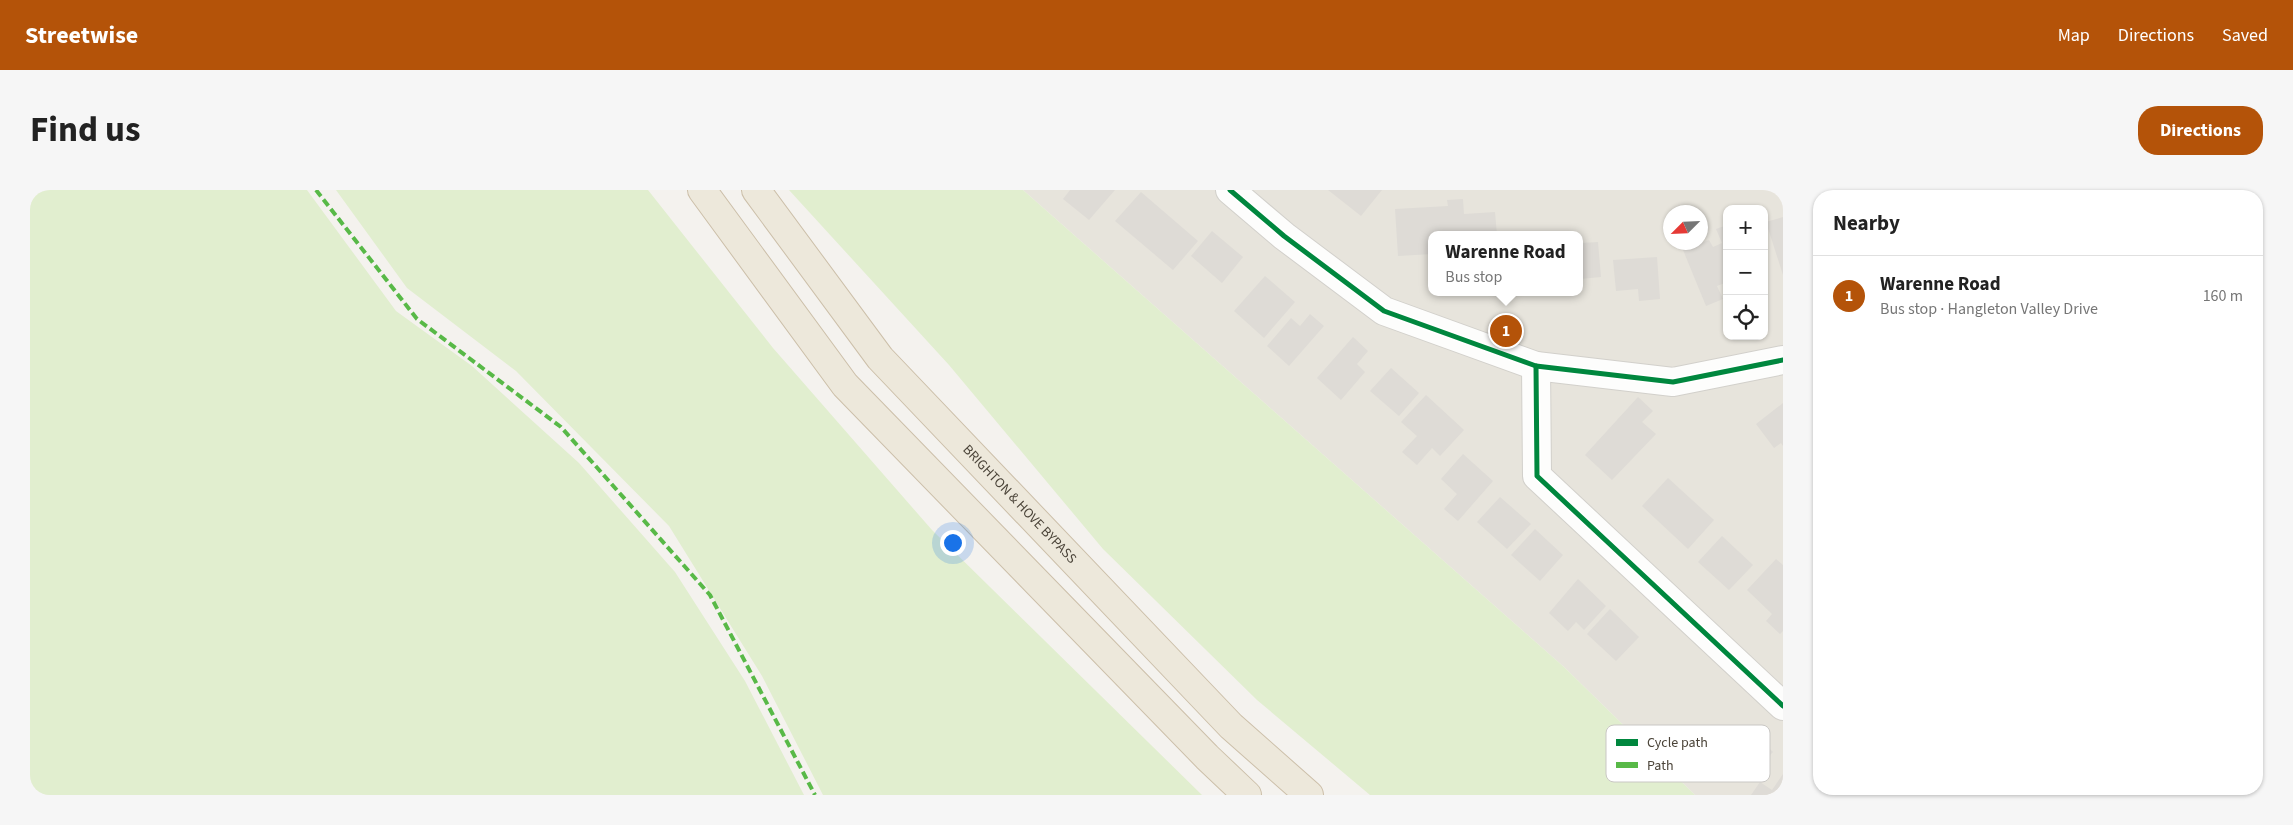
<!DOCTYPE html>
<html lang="en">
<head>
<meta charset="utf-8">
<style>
	:root { --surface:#fff; --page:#f6f6f6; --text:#222; --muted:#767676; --line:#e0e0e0; --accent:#b45309 }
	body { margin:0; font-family:"Source Sans 3",sans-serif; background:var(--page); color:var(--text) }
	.controls { position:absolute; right:15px; top:15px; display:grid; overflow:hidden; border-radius:10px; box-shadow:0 1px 4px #0004 }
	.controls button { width:45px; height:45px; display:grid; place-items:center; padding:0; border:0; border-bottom:1px solid var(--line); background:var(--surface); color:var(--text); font:25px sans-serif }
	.compass { position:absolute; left:1633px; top:15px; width:45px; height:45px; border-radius:50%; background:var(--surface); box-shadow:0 1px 4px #0004; rotate:246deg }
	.you { position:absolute; left:922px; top:352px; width:18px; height:18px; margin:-12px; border:4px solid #fff; border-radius:50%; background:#1a73e8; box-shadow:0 0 0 8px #1a73e833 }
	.badge { display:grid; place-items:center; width:32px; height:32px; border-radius:50%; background:var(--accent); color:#fff; font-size:16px; font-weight:700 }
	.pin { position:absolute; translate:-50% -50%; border:2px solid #fff; box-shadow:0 1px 5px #0006 }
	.popup { position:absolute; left:1398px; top:41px; width:155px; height:65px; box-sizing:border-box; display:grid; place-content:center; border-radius:10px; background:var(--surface); filter:drop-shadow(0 1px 4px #0005); font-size:16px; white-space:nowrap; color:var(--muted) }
	.popup b { font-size:19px; color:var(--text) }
	.popup::after { content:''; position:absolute; left:50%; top:100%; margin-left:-10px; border:10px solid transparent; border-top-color:var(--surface) }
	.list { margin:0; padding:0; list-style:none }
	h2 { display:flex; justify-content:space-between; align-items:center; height:65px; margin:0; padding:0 20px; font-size:21px }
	h2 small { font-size:16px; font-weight:400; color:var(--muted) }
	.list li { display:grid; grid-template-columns:32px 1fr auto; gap:15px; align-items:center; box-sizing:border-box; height:80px; padding:0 20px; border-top:1px solid var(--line) }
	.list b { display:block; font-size:19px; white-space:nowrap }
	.list p { margin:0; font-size:16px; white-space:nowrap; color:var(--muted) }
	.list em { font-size:16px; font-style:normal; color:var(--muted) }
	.icon { flex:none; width:28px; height:28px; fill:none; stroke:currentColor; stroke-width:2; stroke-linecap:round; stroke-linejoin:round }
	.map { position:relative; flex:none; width:1753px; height:605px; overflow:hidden; border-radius:20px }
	header { display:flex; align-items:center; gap:30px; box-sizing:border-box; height:70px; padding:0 25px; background:var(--accent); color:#fff }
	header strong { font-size:24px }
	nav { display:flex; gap:28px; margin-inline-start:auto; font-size:18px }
	.intro { display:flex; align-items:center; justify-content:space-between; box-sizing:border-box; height:120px; padding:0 30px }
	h1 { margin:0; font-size:35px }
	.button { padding:12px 22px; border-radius:20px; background:var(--accent); color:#fff; font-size:18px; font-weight:700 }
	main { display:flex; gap:30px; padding:0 30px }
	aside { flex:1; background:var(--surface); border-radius:20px; box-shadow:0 1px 4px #0004 }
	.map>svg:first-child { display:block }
</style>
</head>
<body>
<header>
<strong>Streetwise</strong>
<nav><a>Map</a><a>Directions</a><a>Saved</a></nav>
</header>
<div class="intro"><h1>Find us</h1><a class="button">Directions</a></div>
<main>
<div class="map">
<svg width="1753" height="605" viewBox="0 0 1753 605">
	<rect width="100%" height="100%" fill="#f4f2ee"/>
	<path fill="#e7e4dc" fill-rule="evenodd" d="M 993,0 L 1753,0 L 1753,605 L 1665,605 L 1534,477 ZM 1697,19 L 1734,19 L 1734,146 L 1697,146 ZM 1640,22 L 1670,22 L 1670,52 L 1640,52 ZM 1402,45 L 1550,45 L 1550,102 L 1402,102 Z"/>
	<g fill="#e1eecf">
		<path d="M 0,0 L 277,0 L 366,121 L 442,176 L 549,273 L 645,382 L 715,491 L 774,605 L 0,605 Z"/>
		<path d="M 306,0 L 618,0 L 743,158 L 902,340 L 1172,605 L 793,605 L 732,486 L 639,336 L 486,181 L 377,98 Z"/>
		<path d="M 759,0 L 993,0 L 1534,477 L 1665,605 L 1340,605 L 1227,510 L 1073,359 L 919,175 Z"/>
	</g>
	<g fill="#dedbd6">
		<path d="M 1040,0 L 1085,0 L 1059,30 L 1033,9 Z"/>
		<path d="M 1298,0 L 1352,0 L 1331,26 Z"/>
		<path d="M 1111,2 L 1168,51 L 1143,80 L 1085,31 Z"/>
		<path d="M 1433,9 L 1434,24 L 1465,22 L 1467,45 L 1402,45 L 1402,64 L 1368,66 L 1365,19 L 1418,16 L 1417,10 Z"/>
		<path d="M 1753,27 L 1753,85 L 1736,32 Z"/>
		<path d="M 1697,35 L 1697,92 L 1687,96 L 1693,109 L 1676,116 L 1653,60 L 1679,50 L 1683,57 L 1692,53 L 1686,39 Z"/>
		<path d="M 1182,41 L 1213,67 L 1192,93 L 1161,66 Z"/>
		<path d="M 1568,52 L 1571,87 L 1550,89 L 1550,53 Z"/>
		<path d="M 1627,67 L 1630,109 L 1609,111 L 1608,99 L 1586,101 L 1583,70 Z"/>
		<path d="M 1235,86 L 1265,112 L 1234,148 L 1204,121 Z"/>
		<path d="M 1280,124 L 1294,136 L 1259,176 L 1237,156 L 1261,128 L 1270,136 Z"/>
		<path d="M 1323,147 L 1338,161 L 1327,174 L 1335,182 L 1311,210 L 1287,188 Z"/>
		<path d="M 1361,178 L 1389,203 L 1369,226 L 1340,201 Z"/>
		<path d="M 1396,205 L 1434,240 L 1410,266 L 1402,258 L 1387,275 L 1372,262 L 1387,246 L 1371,232 Z"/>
		<path d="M 1608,207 L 1623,221 L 1612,232 L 1626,244 L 1582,290 L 1555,265 Z"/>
		<path d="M 1753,213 L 1753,256 L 1751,253 L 1744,258 L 1726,234 Z"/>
		<path d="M 1433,264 L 1463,291 L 1428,331 L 1414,319 L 1427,304 L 1411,289 Z"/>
		<path d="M 1638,288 L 1684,330 L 1658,359 L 1612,316 Z"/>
		<path d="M 1470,307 L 1501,334 L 1477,359 L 1447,332 Z"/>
		<path d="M 1505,339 L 1533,365 L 1510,391 L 1481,365 Z"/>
		<path d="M 1692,346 L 1723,375 L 1699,400 L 1668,372 Z"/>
		<path d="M 1746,369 L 1753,375 L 1753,441 L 1750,444 L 1736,431 L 1742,424 L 1717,400 Z"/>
		<path d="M 1548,389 L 1576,416 L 1554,440 L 1546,432 L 1538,441 L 1519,423 Z"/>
		<path d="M 1580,419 L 1609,447 L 1586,471 L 1557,444 Z"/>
		<path d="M 1714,535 L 1743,562 L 1720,586 L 1692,559 Z"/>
		<path d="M 1753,584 L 1753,605 L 1721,605 L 1730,592 L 1742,600 Z"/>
	</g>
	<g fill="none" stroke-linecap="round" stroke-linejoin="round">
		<defs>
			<g id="minor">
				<path d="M 1200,0 L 1254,46 L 1354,121 L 1506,176 L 1643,192 L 1753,170"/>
				<path d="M 1506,176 L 1507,286 L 1753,516"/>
			</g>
			<g id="highway">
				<path d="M 672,0 L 815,195 L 1177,567 L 1217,605"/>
				<path id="s1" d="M 726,0 L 850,168 L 1201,536 L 1279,605"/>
			</g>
		</defs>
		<use href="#minor" stroke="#d2d0cb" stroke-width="30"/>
		<use href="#highway" stroke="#ccbfa9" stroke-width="30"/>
		<use href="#minor" stroke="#fdfdfc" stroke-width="28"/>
		<use href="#highway" stroke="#ede8db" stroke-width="28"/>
		<path stroke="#58b947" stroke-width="4" stroke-dasharray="8 4" stroke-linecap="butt" d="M 286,0 L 387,129 L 531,237 L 680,405 L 785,605"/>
		<defs>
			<g id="cycleway">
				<path d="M 1200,0 L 1254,46 L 1354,121 L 1506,176 L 1643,192 L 1753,170"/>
				<path d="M 1506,176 L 1507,286 L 1753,516"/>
			</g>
		</defs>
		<use href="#cycleway" stroke="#fff" stroke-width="8"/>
		<use href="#cycleway" stroke="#00873e" stroke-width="5"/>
	</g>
	<g text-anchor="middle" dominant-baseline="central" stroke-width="4.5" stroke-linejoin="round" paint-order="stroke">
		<g font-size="14" fill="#4b4439" stroke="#fff">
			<text stroke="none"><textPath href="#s1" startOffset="411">BRIGHTON &amp; HOVE BYPASS</textPath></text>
		</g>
	</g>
	<rect x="1576" y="535" width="164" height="57" rx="8" fill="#fff" stroke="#c9c7c4" stroke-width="1"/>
	<rect x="1586" y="549" width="22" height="7" fill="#00873e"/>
	<rect x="1586" y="572" width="22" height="6" fill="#58b947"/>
	<g font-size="14" fill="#4b4439">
		<text x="1617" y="557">Cycle path</text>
		<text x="1617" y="580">Path</text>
	</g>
</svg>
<div class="controls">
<button>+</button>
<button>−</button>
<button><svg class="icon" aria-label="locate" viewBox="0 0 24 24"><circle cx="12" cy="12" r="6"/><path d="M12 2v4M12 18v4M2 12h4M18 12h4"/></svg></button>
</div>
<svg class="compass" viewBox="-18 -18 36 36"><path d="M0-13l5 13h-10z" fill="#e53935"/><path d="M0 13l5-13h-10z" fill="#767676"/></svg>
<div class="you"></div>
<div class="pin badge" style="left:1476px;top:141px">1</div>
<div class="popup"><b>Warenne Road</b>Bus stop</div>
</div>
<aside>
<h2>Nearby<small></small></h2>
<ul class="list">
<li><span class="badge">1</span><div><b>Warenne Road</b><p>Bus stop · Hangleton Valley Drive</p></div><em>160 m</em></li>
</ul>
</aside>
</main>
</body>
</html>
